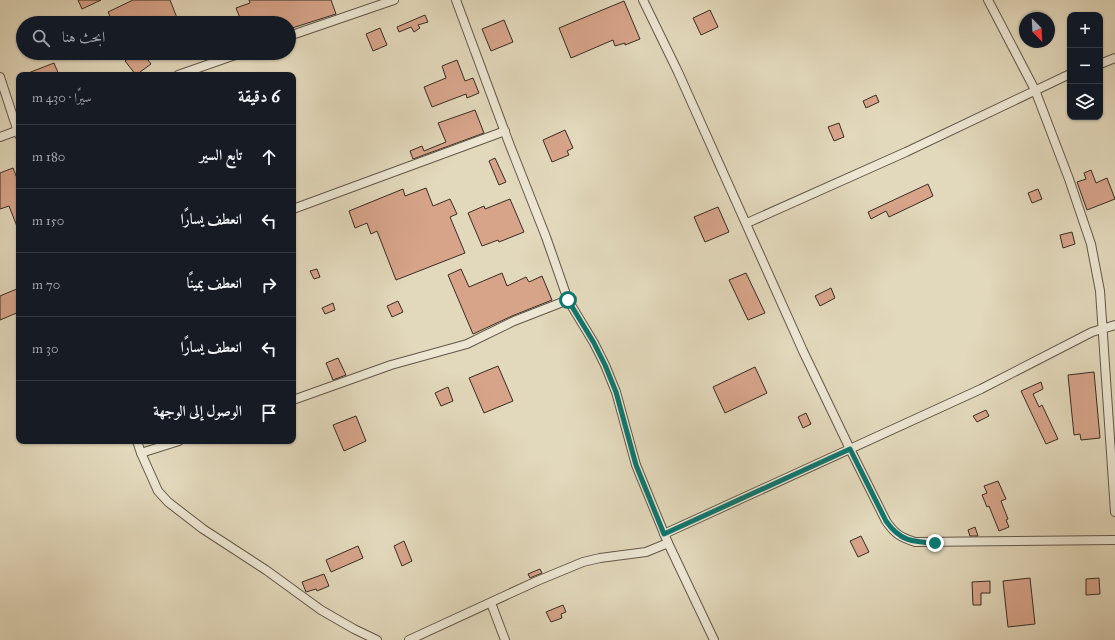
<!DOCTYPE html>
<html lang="ar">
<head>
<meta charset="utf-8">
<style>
	:root { --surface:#171b24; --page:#242831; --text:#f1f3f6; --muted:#9ea1a6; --line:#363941 }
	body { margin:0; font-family:"IM FELL Great Primer",Amiri,serif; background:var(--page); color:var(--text); direction:rtl }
	.controls { position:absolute; right:12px; top:12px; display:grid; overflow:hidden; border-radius:8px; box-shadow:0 1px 3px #0004 }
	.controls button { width:36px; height:36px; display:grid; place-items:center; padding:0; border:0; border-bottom:1px solid var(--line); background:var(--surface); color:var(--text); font:20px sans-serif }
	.compass { position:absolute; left:1019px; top:12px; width:36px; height:36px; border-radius:50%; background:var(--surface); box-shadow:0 1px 3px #0004; rotate:156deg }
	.stop { position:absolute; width:12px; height:12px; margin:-9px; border:3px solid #0f766e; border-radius:50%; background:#fff }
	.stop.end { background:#0f766e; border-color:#fff; box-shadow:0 1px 4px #0008 }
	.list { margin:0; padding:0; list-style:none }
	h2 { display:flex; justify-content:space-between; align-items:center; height:52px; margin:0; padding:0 16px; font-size:17px }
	h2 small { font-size:13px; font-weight:400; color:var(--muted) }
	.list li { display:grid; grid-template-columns:26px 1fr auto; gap:12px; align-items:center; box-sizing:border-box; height:64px; padding:0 16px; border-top:1px solid var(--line) }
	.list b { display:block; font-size:15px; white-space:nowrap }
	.list em { font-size:13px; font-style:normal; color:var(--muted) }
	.icon { flex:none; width:22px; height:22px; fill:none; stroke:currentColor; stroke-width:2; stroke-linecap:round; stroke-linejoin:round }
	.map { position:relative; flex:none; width:1115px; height:640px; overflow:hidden; direction:ltr }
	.search { position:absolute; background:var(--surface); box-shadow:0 1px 3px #0004; left:16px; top:16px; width:280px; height:44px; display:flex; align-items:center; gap:10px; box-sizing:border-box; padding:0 14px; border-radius:22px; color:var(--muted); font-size:15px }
	.panel { position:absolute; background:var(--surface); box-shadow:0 1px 3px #0004; left:16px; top:72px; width:280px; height:372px; border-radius:8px; direction:rtl }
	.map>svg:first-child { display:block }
</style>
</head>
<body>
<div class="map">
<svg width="1115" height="640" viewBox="0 0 1115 640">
	<rect width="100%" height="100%" fill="#e2d8bb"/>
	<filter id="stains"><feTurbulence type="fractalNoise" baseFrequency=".005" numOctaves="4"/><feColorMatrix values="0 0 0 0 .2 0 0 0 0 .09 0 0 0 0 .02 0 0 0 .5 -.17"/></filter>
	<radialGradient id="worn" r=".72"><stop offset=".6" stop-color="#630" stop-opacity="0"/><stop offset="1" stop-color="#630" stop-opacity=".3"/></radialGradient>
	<g fill="#d7a48a" stroke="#382c23">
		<path d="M 78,0 L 101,0 L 82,9 Z"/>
		<path d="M 133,0 L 170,0 L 179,23 L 113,23 L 108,12 Z"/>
		<path d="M 249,0 L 331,0 L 336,14 L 289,29 L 289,23 L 242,23 L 236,8 L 250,3 Z"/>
		<path d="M 624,1 L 640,39 L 625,45 L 625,43 L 615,46 L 613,40 L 571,58 L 559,28 Z"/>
		<path d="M 710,10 L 718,27 L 701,35 L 693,18 Z"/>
		<path d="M 425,15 L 428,22 L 418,25 L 420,28 L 414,32 L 411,27 L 399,32 L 397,27 Z"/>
		<path d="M 504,20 L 513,42 L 491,51 L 482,29 Z"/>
		<path d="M 380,28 L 387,45 L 373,51 L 366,34 Z"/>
		<path d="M 136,53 L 143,53 L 151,64 L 136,75 L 125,61 Z"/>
		<path d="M 457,60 L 465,81 L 473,78 L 479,93 L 467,98 L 466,94 L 432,107 L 424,87 L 446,78 L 442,66 Z"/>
		<path d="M 54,63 L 59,75 L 23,75 Z"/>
		<path d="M 876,95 L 879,102 L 866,108 L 863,101 Z"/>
		<path d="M 475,110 L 484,133 L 413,159 L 410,151 L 422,146 L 424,151 L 446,142 L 438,123 Z"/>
		<path d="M 839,123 L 844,137 L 834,141 L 828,127 Z"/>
		<path d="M 565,130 L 573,148 L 567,151 L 569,155 L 552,162 L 543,140 Z"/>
		<path d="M 495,158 L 506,182 L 499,185 L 489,161 Z"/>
		<path d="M 13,168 L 19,183 L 18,229 L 9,206 L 0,209 L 0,173 Z"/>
		<path d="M 1091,170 L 1096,183 L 1107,178 L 1115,199 L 1087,210 L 1077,182 L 1086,179 L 1084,173 Z"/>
		<path d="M 928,184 L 933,196 L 889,217 L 886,211 L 871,219 L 868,212 Z"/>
		<path d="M 426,188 L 433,206 L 450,199 L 457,214 L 450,217 L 465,253 L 396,280 L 377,231 L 371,234 L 367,223 L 355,228 L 349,211 L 403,189 L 405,196 Z"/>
		<path d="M 1038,189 L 1042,199 L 1032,203 L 1028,193 Z"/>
		<path d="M 510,199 L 524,232 L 499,242 L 498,240 L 482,246 L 468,213 L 484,206 L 485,209 Z"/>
		<path d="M 718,207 L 729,232 L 705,242 L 694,217 Z"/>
		<path d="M 1072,232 L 1075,244 L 1063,248 L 1060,235 Z"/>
		<path d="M 317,269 L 320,277 L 314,279 L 310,271 Z"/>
		<path d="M 461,269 L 469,287 L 502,273 L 507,286 L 526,277 L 529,282 L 542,276 L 552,300 L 512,316 L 473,334 L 448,275 Z"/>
		<path d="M 746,273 L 765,313 L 748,320 L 729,280 Z"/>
		<path d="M 19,288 L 19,312 L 0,320 L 0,296 Z"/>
		<path d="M 831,288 L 835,298 L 820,306 L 815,296 Z"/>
		<path d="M 398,301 L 403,312 L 392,317 L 387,306 Z"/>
		<path d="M 333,303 L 335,310 L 325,314 L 322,308 Z"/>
		<path d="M 338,358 L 346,375 L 333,380 L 326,363 Z"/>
		<path d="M 498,366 L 513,401 L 484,413 L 469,378 Z"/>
		<path d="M 755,367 L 767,393 L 725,413 L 713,387 Z"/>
		<path d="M 1094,372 L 1100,438 L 1081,440 L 1080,434 L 1074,435 L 1068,375 Z"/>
		<path d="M 1041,382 L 1043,389 L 1033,394 L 1039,407 L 1042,405 L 1058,439 L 1046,444 L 1021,391 Z"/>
		<path d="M 448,387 L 453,401 L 441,406 L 435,393 Z"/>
		<path d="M 986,410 L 989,416 L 977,422 L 973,416 Z"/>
		<path d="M 806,413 L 811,424 L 803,428 L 798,417 Z"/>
		<path d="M 356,416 L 366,441 L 344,451 L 333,425 Z"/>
		<path d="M 998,481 L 1006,499 L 1001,501 L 1008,519 L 1006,520 L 1009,527 L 999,531 L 989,506 L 987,507 L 982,495 L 987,493 L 984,486 Z"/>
		<path d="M 975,527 L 978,536 L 970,536 L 968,530 Z"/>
		<path d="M 861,536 L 869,552 L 858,557 L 850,541 Z"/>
		<path d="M 404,541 L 412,561 L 402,566 L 394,546 Z"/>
		<path d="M 358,546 L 363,558 L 331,572 L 326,560 Z"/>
		<path d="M 540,569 L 542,573 L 530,578 L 528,574 Z"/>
		<path d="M 324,574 L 329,586 L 317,591 L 316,589 L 306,592 L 302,582 Z"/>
		<path d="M 1030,578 L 1035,624 L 1008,627 L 1003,581 Z"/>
		<path d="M 1099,578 L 1100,594 L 1086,595 L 1086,579 Z"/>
		<path d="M 990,581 L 990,593 L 981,593 L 981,605 L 973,605 L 972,582 Z"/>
		<path d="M 563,605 L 566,612 L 561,614 L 562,618 L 551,622 L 546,612 Z"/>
	</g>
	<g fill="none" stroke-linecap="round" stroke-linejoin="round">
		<defs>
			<g id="minor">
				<path d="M 643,0 L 678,72 L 803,351 L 850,449 L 886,521 C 895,534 900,537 915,542 L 1115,540"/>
				<path d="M 988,0 L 1035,90 L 1069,179 L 1091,244 L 1100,291 L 1115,512"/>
				<path d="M 289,36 L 394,0"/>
				<path d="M 1100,64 L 1115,58"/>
				<path d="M 178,75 L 241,53"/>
				<path d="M 0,77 L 19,135"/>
				<path d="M 0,137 L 19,130"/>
				<path d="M 293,209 L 505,131"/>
				<path d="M 747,223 L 906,152 L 1070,74"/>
				<path d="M 293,400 L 391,365 L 467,344 L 514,321 L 568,300 L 546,237 L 509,143 L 456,0"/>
				<path d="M 137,441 L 141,453 L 179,441"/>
				<path d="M 141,453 L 158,491 L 168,502 L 203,529 L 266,570 L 321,610 L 354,629 L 377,640"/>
				<path d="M 664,534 L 981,389 L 1092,332 L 1115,325"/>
				<path d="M 668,543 L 714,640"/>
				<path d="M 491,603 L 505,640"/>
				<path d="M 409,640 L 537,581 L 583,562 L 600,558 L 646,552 L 668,543 L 636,465 L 616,392 L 605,365 L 594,343 L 568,300"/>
			</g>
		</defs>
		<use href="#minor" stroke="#625749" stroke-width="10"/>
		<use href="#minor" stroke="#ece6d3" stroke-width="8"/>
	</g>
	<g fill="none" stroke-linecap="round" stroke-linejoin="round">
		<path stroke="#0f766e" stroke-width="5" d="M 568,300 L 594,343 L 605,365 L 616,392 L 636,465 L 664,534 L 850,449 L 886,521 C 900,541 912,542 935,543"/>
	</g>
	<rect width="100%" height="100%" filter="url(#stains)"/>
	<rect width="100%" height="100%" fill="url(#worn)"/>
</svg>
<div class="controls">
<button>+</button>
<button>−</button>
<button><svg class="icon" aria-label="layers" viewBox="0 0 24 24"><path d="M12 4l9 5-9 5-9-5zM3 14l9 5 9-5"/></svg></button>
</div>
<svg class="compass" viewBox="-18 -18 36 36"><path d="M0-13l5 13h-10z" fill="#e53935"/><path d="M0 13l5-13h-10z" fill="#9ea1a6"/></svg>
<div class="stop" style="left:568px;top:300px"></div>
<div class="stop end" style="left:935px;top:543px"></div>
<div class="search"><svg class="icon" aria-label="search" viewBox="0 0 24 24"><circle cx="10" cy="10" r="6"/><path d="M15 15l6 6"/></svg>ابحث هنا</div>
<section class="panel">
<h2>6 دقيقة<small>سيرًا · 430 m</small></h2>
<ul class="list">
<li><svg class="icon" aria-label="ahead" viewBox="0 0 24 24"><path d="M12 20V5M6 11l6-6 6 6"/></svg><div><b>تابع السير</b></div><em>180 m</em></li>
<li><svg class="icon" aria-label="left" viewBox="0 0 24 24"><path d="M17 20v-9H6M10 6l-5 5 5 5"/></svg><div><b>انعطف يسارًا</b></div><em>150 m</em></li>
<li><svg class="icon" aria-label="right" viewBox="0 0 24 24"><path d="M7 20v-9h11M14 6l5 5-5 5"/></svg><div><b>انعطف يمينًا</b></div><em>70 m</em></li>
<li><svg class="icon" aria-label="left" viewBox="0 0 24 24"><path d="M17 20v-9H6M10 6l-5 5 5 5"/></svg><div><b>انعطف يسارًا</b></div><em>30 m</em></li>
<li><svg class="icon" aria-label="arrive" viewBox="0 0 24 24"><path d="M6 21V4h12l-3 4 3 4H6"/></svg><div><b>الوصول إلى الوجهة</b></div></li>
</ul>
</section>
</div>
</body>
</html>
